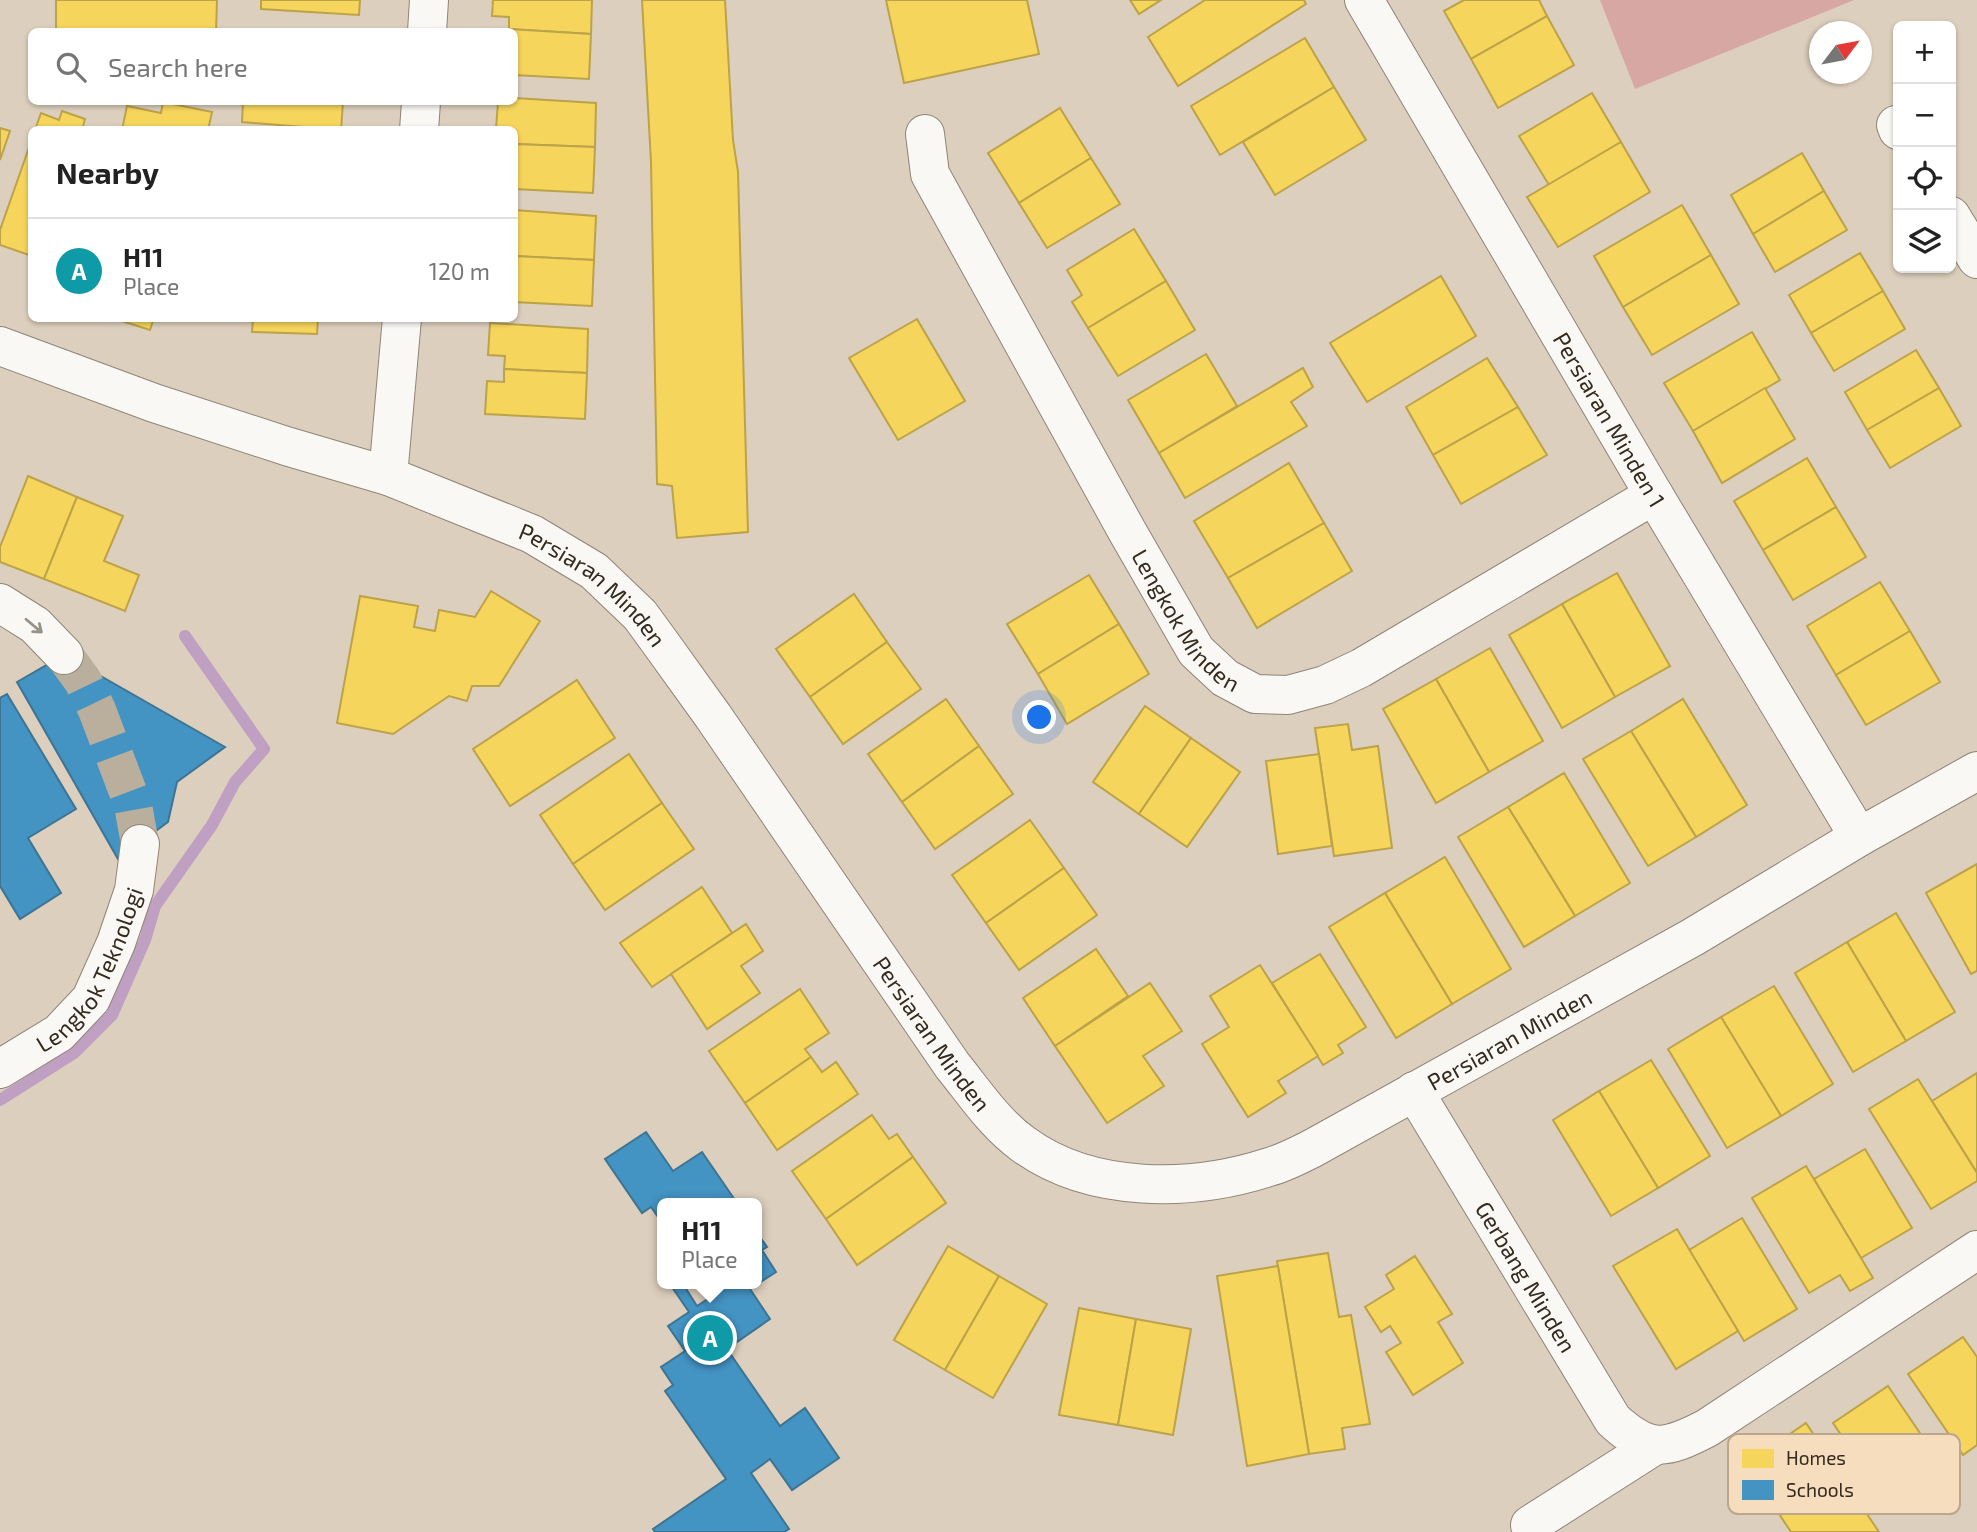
<!DOCTYPE html>
<html lang="en">
<head>
<meta charset="utf-8">
<style>
	:root { --surface:#fff; --page:#f2f2f2; --text:#222; --muted:#767676; --line:#e0e0e0; --accent:#6f6456 }
	body { margin:0; font-family:"Exo 2",sans-serif; background:var(--page); color:var(--text) }
	.controls { position:absolute; right:21px; top:21px; display:grid; overflow:hidden; border-radius:10px; box-shadow:0 2px 5px #0004 }
	.controls button { width:63px; height:63px; display:grid; place-items:center; padding:0; border:0; border-bottom:2px solid var(--line); background:var(--surface); color:var(--text); font:35px sans-serif }
	.compass { position:absolute; left:1809px; top:21px; width:63px; height:63px; border-radius:50%; background:var(--surface); box-shadow:0 2px 5px #0004; rotate:58deg }
	.you { position:absolute; left:1040px; top:718px; width:24px; height:24px; margin:-18px; border:5px solid #fff; border-radius:50%; background:#1a73e8; box-shadow:0 0 0 10px #1a73e833 }
	.badge { display:grid; place-items:center; width:46px; height:46px; border-radius:50%; background:var(--accent); color:#fff; font-size:23px; font-weight:700 }
	.pin { position:absolute; translate:-50% -50%; border:4px solid #fff; box-shadow:0 2px 7px #0006 }
	.popup { position:absolute; left:657px; top:1198px; width:105px; height:91px; box-sizing:border-box; display:grid; place-content:center; border-radius:10px; background:var(--surface); filter:drop-shadow(0 2px 5px #0005); font-size:23px; white-space:nowrap; color:var(--muted) }
	.popup b { font-size:26px; color:var(--text) }
	.popup::after { content:''; position:absolute; left:50%; top:100%; margin-left:-14px; border:14px solid transparent; border-top-color:var(--surface) }
	.list { margin:0; padding:0; list-style:none }
	h2 { display:flex; justify-content:space-between; align-items:center; height:91px; margin:0; padding:0 28px; font-size:30px }
	h2 small { font-size:23px; font-weight:400; color:var(--muted) }
	.list li { display:grid; grid-template-columns:46px 1fr auto; gap:21px; align-items:center; box-sizing:border-box; height:105px; padding:0 28px; border-top:2px solid var(--line) }
	.list b { display:block; font-size:26px; white-space:nowrap }
	.list p { margin:0; font-size:23px; white-space:nowrap; color:var(--muted) }
	.list em { font-size:23px; font-style:normal; color:var(--muted) }
	.icon { flex:none; width:38px; height:38px; fill:none; stroke:currentColor; stroke-width:2; stroke-linecap:round; stroke-linejoin:round }
	.map { position:relative; flex:none; width:1977px; height:1532px; overflow:hidden }
	.search { position:absolute; background:var(--surface); box-shadow:0 2px 5px #0004; left:28px; top:28px; width:490px; height:77px; display:flex; align-items:center; gap:18px; box-sizing:border-box; padding:0 24px; border-radius:10px; color:var(--muted); font-size:26px }
	.panel { position:absolute; background:var(--surface); box-shadow:0 2px 5px #0004; left:28px; top:126px; width:490px; height:196px; border-radius:10px }
	.map>svg:first-child { display:block }
</style>
</head>
<body>
<div class="map">
<svg width="1977" height="1532" viewBox="0 0 1977 1532">
	<rect width="100%" height="100%" fill="#dccfbd"/>
	<path fill="#d7a8a3" d="M 1600,0 L 1854,0 L 1635,89 Z"/>
	<g fill="#f6d55c" stroke="#bca249" stroke-width="2">
		<path d="M 56,0 L 217,0 L 216,32 L 56,30 Z"/>
		<path d="M 261,0 L 360,0 L 359,15 L 261,9 Z"/>
		<path d="M 493,0 L 592,0 L 591,34 L 509,29 L 509,17 L 492,16 Z"/>
		<path d="M 642,0 L 725,0 L 733,140 L 738,172 L 748,532 L 677,538 L 672,486 L 657,484 L 651,162 Z"/>
		<path d="M 886,0 L 1027,0 L 1039,54 L 904,83 Z"/>
		<path d="M 1130,0 L 1161,0 L 1139,14 Z"/>
		<path d="M 1205,0 L 1304,0 L 1306,4 L 1178,86 L 1148,37 Z"/>
		<path d="M 1464,0 L 1539,0 L 1547,16 L 1471,59 L 1444,11 Z"/>
		<path d="M 1547,16 L 1574,65 L 1498,108 L 1471,59 Z"/>
		<path d="M 509,29 L 591,34 L 589,79 L 514,75 L 514,32 L 509,32 Z"/>
		<path d="M 1305,38 L 1334,87 L 1220,155 L 1191,106 Z"/>
		<path d="M 1334,87 L 1366,140 L 1275,195 L 1243,142 Z"/>
		<path d="M 1592,93 L 1621,142 L 1549,185 L 1519,136 Z"/>
		<path d="M 514,98 L 596,103 L 595,147 L 514,144 L 514,130 L 496,129 L 498,102 L 514,102 Z"/>
		<path d="M 163,102 L 212,112 L 208,130 L 122,130 L 127,106 L 161,113 Z"/>
		<path d="M 243,102 L 343,102 L 341,130 L 242,122 Z"/>
		<path d="M 1060,108 L 1091,158 L 1019,203 L 988,153 Z"/>
		<path d="M 62,111 L 85,119 L 82,130 L 35,130 L 41,113 L 59,120 Z"/>
		<path d="M 0,128 L 10,131 L 0,160 Z"/>
		<path d="M 32,139 L 32,256 L 0,245 L 0,230 Z"/>
		<path d="M 1621,142 L 1650,192 L 1558,247 L 1527,197 Z"/>
		<path d="M 514,144 L 595,147 L 593,193 L 514,189 Z"/>
		<path d="M 1802,153 L 1824,191 L 1753,234 L 1731,195 Z"/>
		<path d="M 1091,158 L 1120,204 L 1047,248 L 1019,203 Z"/>
		<path d="M 1824,191 L 1847,230 L 1775,272 L 1753,234 Z"/>
		<path d="M 1682,205 L 1711,255 L 1623,307 L 1594,256 Z"/>
		<path d="M 514,210 L 596,216 L 594,260 L 514,256 Z"/>
		<path d="M 1134,229 L 1166,281 L 1088,328 L 1072,302 L 1082,295 L 1067,270 Z"/>
		<path d="M 1860,253 L 1883,291 L 1811,333 L 1789,295 Z"/>
		<path d="M 1711,255 L 1739,304 L 1652,355 L 1623,307 Z"/>
		<path d="M 514,256 L 594,260 L 592,306 L 514,302 Z"/>
		<path d="M 1441,276 L 1476,336 L 1367,402 L 1330,343 Z"/>
		<path d="M 1166,281 L 1195,330 L 1118,376 L 1088,328 Z"/>
		<path d="M 1883,291 L 1905,329 L 1834,371 L 1811,333 Z"/>
		<path d="M 123,318 L 154,318 L 150,330 L 122,321 Z"/>
		<path d="M 253,318 L 318,318 L 317,334 L 252,332 Z"/>
		<path d="M 917,319 L 965,401 L 898,440 L 849,358 Z"/>
		<path d="M 490,323 L 588,329 L 587,373 L 504,369 L 505,356 L 488,355 Z"/>
		<path d="M 1752,332 L 1780,380 L 1693,431 L 1664,383 Z"/>
		<path d="M 1916,350 L 1939,388 L 1867,430 L 1845,392 Z"/>
		<path d="M 1206,354 L 1237,406 L 1159,453 L 1128,400 Z"/>
		<path d="M 1487,358 L 1518,407 L 1433,455 L 1406,407 Z"/>
		<path d="M 1303,368 L 1313,387 L 1291,402 L 1307,426 L 1185,498 L 1159,453 Z"/>
		<path d="M 504,369 L 587,373 L 585,419 L 485,414 L 487,381 L 504,382 Z"/>
		<path d="M 1765,388 L 1795,439 L 1722,483 L 1693,431 Z"/>
		<path d="M 1939,388 L 1961,426 L 1890,468 L 1867,430 Z"/>
		<path d="M 1518,407 L 1547,455 L 1461,504 L 1433,455 Z"/>
		<path d="M 1807,458 L 1836,507 L 1763,550 L 1734,501 Z"/>
		<path d="M 1289,463 L 1324,523 L 1228,578 L 1194,521 Z"/>
		<path d="M 28,476 L 77,497 L 44,579 L 0,562 L 0,547 Z"/>
		<path d="M 77,497 L 123,516 L 104,561 L 139,575 L 125,611 L 44,579 Z"/>
		<path d="M 1836,507 L 1866,557 L 1793,600 L 1763,550 Z"/>
		<path d="M 1324,523 L 1352,571 L 1257,628 L 1228,578 Z"/>
		<path d="M 1617,573 L 1670,666 L 1615,697 L 1562,604 Z"/>
		<path d="M 1089,575 L 1119,624 L 1038,674 L 1007,624 Z"/>
		<path d="M 1880,582 L 1910,631 L 1836,675 L 1807,626 Z"/>
		<path d="M 491,591 L 540,621 L 499,686 L 472,686 L 467,701 L 449,696 L 393,734 L 337,723 L 360,596 L 418,606 L 414,627 L 435,631 L 439,610 L 475,617 Z"/>
		<path d="M 854,594 L 887,642 L 810,697 L 776,649 Z"/>
		<path d="M 1562,604 L 1615,697 L 1562,728 L 1509,635 Z"/>
		<path d="M 1119,624 L 1149,674 L 1067,724 L 1038,674 Z"/>
		<path d="M 1910,631 L 1940,682 L 1866,725 L 1836,675 Z"/>
		<path d="M 887,642 L 921,689 L 843,744 L 810,697 Z"/>
		<path d="M 1490,648 L 1543,741 L 1489,772 L 1436,679 Z"/>
		<path d="M 1436,679 L 1489,772 L 1436,803 L 1383,709 Z"/>
		<path d="M 577,680 L 615,738 L 510,806 L 473,749 Z"/>
		<path d="M 946,699 L 979,746 L 902,802 L 868,754 Z"/>
		<path d="M 1683,699 L 1747,805 L 1696,837 L 1631,731 Z"/>
		<path d="M 1145,706 L 1191,738 L 1139,814 L 1093,782 Z"/>
		<path d="M 1348,724 L 1352,750 L 1378,746 L 1392,848 L 1334,856 L 1315,728 Z"/>
		<path d="M 1631,731 L 1696,837 L 1648,866 L 1583,759 Z"/>
		<path d="M 1191,738 L 1240,772 L 1187,847 L 1139,814 Z"/>
		<path d="M 979,746 L 1013,794 L 935,849 L 902,802 Z"/>
		<path d="M 629,754 L 662,803 L 573,864 L 540,815 Z"/>
		<path d="M 1319,754 L 1332,846 L 1278,854 L 1266,761 Z"/>
		<path d="M 1564,773 L 1630,883 L 1575,916 L 1508,807 Z"/>
		<path d="M 662,803 L 694,849 L 605,910 L 573,864 Z"/>
		<path d="M 1508,807 L 1575,916 L 1524,947 L 1458,837 Z"/>
		<path d="M 1030,820 L 1064,868 L 986,923 L 952,875 Z"/>
		<path d="M 1445,857 L 1511,969 L 1452,1004 L 1385,893 Z"/>
		<path d="M 1977,864 L 1977,971 L 1971,974 L 1926,893 Z"/>
		<path d="M 1064,868 L 1097,915 L 1019,970 L 986,923 Z"/>
		<path d="M 702,887 L 732,933 L 652,987 L 620,943 Z"/>
		<path d="M 1385,893 L 1452,1004 L 1396,1038 L 1329,927 Z"/>
		<path d="M 1896,913 L 1955,1012 L 1906,1041 L 1847,942 Z"/>
		<path d="M 746,924 L 763,951 L 741,966 L 760,993 L 707,1029 L 671,974 Z"/>
		<path d="M 1847,942 L 1906,1041 L 1853,1072 L 1795,973 Z"/>
		<path d="M 1096,949 L 1128,996 L 1055,1046 L 1023,998 Z"/>
		<path d="M 1320,954 L 1366,1027 L 1338,1045 L 1343,1053 L 1323,1065 L 1272,983 Z"/>
		<path d="M 1260,965 L 1318,1056 L 1278,1081 L 1286,1093 L 1248,1117 L 1202,1044 L 1229,1027 L 1210,996 Z"/>
		<path d="M 1150,983 L 1182,1031 L 1143,1056 L 1164,1086 L 1107,1123 L 1055,1046 Z"/>
		<path d="M 1774,986 L 1833,1084 L 1781,1116 L 1721,1017 Z"/>
		<path d="M 800,989 L 829,1033 L 805,1049 L 811,1057 L 745,1103 L 709,1051 Z"/>
		<path d="M 1721,1017 L 1781,1116 L 1727,1148 L 1668,1049 Z"/>
		<path d="M 811,1057 L 822,1072 L 836,1062 L 858,1094 L 777,1150 L 745,1103 Z"/>
		<path d="M 1651,1060 L 1710,1156 L 1658,1188 L 1599,1091 Z"/>
		<path d="M 1977,1073 L 1977,1173 L 1932,1101 Z"/>
		<path d="M 1918,1079 L 1977,1173 L 1977,1181 L 1931,1209 L 1869,1109 Z"/>
		<path d="M 1599,1091 L 1658,1188 L 1611,1216 L 1553,1120 Z"/>
		<path d="M 872,1115 L 889,1139 L 897,1134 L 913,1157 L 826,1219 L 792,1171 Z"/>
		<path d="M 1865,1149 L 1912,1228 L 1861,1258 L 1814,1179 Z"/>
		<path d="M 913,1157 L 946,1203 L 857,1265 L 826,1219 Z"/>
		<path d="M 1806,1166 L 1873,1278 L 1850,1291 L 1840,1275 L 1809,1293 L 1752,1198 Z"/>
		<path d="M 1742,1218 L 1797,1309 L 1744,1341 L 1689,1250 Z"/>
		<path d="M 1677,1229 L 1738,1331 L 1676,1369 L 1613,1266 Z"/>
		<path d="M 948,1246 L 999,1276 L 945,1370 L 894,1340 Z"/>
		<path d="M 1328,1253 L 1339,1317 L 1351,1315 L 1370,1424 L 1342,1428 L 1345,1449 L 1309,1454 L 1277,1261 Z"/>
		<path d="M 1415,1256 L 1452,1314 L 1438,1322 L 1463,1363 L 1413,1395 L 1386,1352 L 1401,1343 L 1390,1326 L 1381,1332 L 1365,1307 L 1394,1289 L 1386,1275 Z"/>
		<path d="M 1278,1266 L 1309,1454 L 1247,1466 L 1217,1276 Z"/>
		<path d="M 999,1276 L 1047,1304 L 993,1398 L 945,1370 Z"/>
		<path d="M 1079,1308 L 1136,1319 L 1118,1425 L 1059,1415 Z"/>
		<path d="M 1136,1319 L 1191,1329 L 1173,1435 L 1118,1425 Z"/>
		<path d="M 1963,1337 L 1977,1357 L 1977,1445 L 1963,1455 L 1908,1374 Z"/>
		<path d="M 1888,1386 L 1943,1467 L 1888,1504 L 1833,1423 Z"/>
		<path d="M 1806,1423 L 1879,1532 L 1791,1532 L 1746,1464 Z"/>
	</g>
	<g fill="#4393c3" stroke="#3e7492" stroke-width="2">
		<path d="M 64,655 L 225,747 L 177,782 L 168,822 L 118,859 L 17,682 Z"/>
		<path d="M 7,694 L 76,809 L 28,838 L 61,893 L 20,919 L 0,886 L 0,698 Z"/>
		<path d="M 646,1132 L 673,1171 L 702,1152 L 737,1203 L 663,1203 L 663,1224 L 651,1207 L 642,1213 L 605,1159 Z"/>
		<path d="M 757,1233 L 767,1247 L 762,1250 L 776,1272 L 750,1289 L 770,1319 L 727,1349 L 780,1426 L 805,1408 L 839,1458 L 792,1490 L 770,1459 L 751,1473 L 789,1529 L 784,1532 L 655,1532 L 653,1529 L 726,1479 L 665,1391 L 673,1385 L 661,1367 L 685,1351 L 668,1326 L 689,1312 L 672,1287 L 677,1284 L 683,1284 L 697,1306 L 712,1296 L 704,1284 L 757,1284 Z"/>
	</g>
	<g fill="none" stroke-linecap="round" stroke-linejoin="round">
		<path stroke="#bf9fc2" stroke-width="12" d="M 0,1100 L 74,1053 L 112,1015 L 145,940 L 155,906 L 212,825 L 235,782 L 264,749 L 185,636"/>
		<path stroke="#baae9d" stroke-width="38" stroke-dasharray="38 19" stroke-linecap="butt" d="M 64,655 L 83,681 L 97,710 L 133,805 L 140,844"/>
		<defs>
			<g id="street">
				<path id="s1" d="M 1364,0 L 1654,495 L 1859,837"/>
				<path d="M 427,32 L 429,0"/>
				<path d="M 1896,125 L 1898,130"/>
				<path d="M 419,130 L 421,102"/>
				<path id="s2" d="M 925,134 L 930,174 L 1127,531 L 1196,651 L 1225,678 L 1255,694 L 1288,695 L 1325,685 L 1361,668 L 1654,495"/>
				<path d="M 1951,216 L 1977,259"/>
				<path id="s3" d="M 0,346 L 154,403 L 286,446 L 388,476 L 532,534 L 594,571 L 640,615 L 659,641 L 713,716 L 952,1065 C 974,1092 994,1123 1023,1144 C 1091,1194 1192,1192 1269,1167 C 1284,1163 1299,1155 1313,1148 L 1693,937 L 1859,837 L 1977,771"/>
				<path d="M 388,476 L 402,318"/>
				<path d="M 0,603 L 35,625 L 64,655"/>
				<path id="s4" d="M 0,1069 L 59,1033 L 91,999 L 116,943 L 134,890 L 140,844"/>
				<path id="s5" d="M 1414,1091 L 1613,1420 C 1649,1453 1665,1450 1707,1428 L 1977,1250"/>
				<path d="M 1530,1525 L 1654,1446"/>
			</g>
		</defs>
		<use href="#street" stroke="#8e8577" stroke-width="40"/>
		<use href="#street" stroke="#faf8f5" stroke-width="38"/>
	</g>
	<defs><path id="oneway-shaft" d="M-6 0H5M1.5-3L5.5 0L1.5 3" fill="none" stroke-width="1.6" stroke-linecap="round" stroke-linejoin="round" transform="scale(1.75)"/></defs>
	<use stroke="#97918a" href="#oneway-shaft" transform="translate(34 626) rotate(40)"/>
	<g text-anchor="middle" dominant-baseline="central" stroke-width="7" stroke-linejoin="round" paint-order="stroke">
		<g font-size="23" fill="#342a1e" stroke="#f6ddbd">
			<text stroke="none"><textPath href="#s1" startOffset="486">Persiaran Minden 1</textPath></text>
			<text stroke="none"><textPath href="#s3" startOffset="644">Persiaran Minden</textPath></text>
			<text stroke="none"><textPath href="#s2" startOffset="556">Lengkok Minden</textPath></text>
			<text stroke="none"><textPath href="#s4" startOffset="140">Lengkok Teknologi</textPath></text>
			<text stroke="none"><textPath href="#s3" startOffset="1211">Persiaran Minden</textPath></text>
			<text stroke="none"><textPath href="#s3" startOffset="1883">Persiaran Minden</textPath></text>
			<text stroke="none"><textPath href="#s5" startOffset="217">Gerbang Minden</textPath></text>
		</g>
	</g>
	<rect x="1728" y="1434" width="232" height="80" rx="10" fill="#f6ddbd" stroke="#bca78d" stroke-width="2"/>
	<rect x="1742" y="1449" width="32" height="19" fill="#f6d55c"/>
	<rect x="1742" y="1480" width="32" height="20" fill="#4393c3"/>
	<g font-size="19" fill="#342a1e">
		<text x="1786" y="1465">Homes</text>
		<text x="1786" y="1497">Schools</text>
	</g>
</svg>
<div class="controls">
<button>+</button>
<button>−</button>
<button><svg class="icon" aria-label="locate" viewBox="0 0 24 24"><circle cx="12" cy="12" r="6"/><path d="M12 2v4M12 18v4M2 12h4M18 12h4"/></svg></button>
<button><svg class="icon" aria-label="layers" viewBox="0 0 24 24"><path d="M12 4l9 5-9 5-9-5zM3 14l9 5 9-5"/></svg></button>
</div>
<svg class="compass" viewBox="-18 -18 36 36"><path d="M0-13l5 13h-10z" fill="#e53935"/><path d="M0 13l5-13h-10z" fill="#767676"/></svg>
<div class="you"></div>
<div class="pin badge" style="left:710px;top:1338px;background:#0f9aa8">A</div>
<div class="popup"><b>H11</b>Place</div>
<div class="search"><svg class="icon" aria-label="search" viewBox="0 0 24 24"><circle cx="10" cy="10" r="6"/><path d="M15 15l6 6"/></svg>Search here</div>
<section class="panel">
<h2>Nearby<small></small></h2>
<ul class="list">
<li><span class="badge" style="background:#0f9aa8">A</span><div><b>H11</b><p>Place</p></div><em>120 m</em></li>
</ul>
</section>
</div>
</body>
</html>
